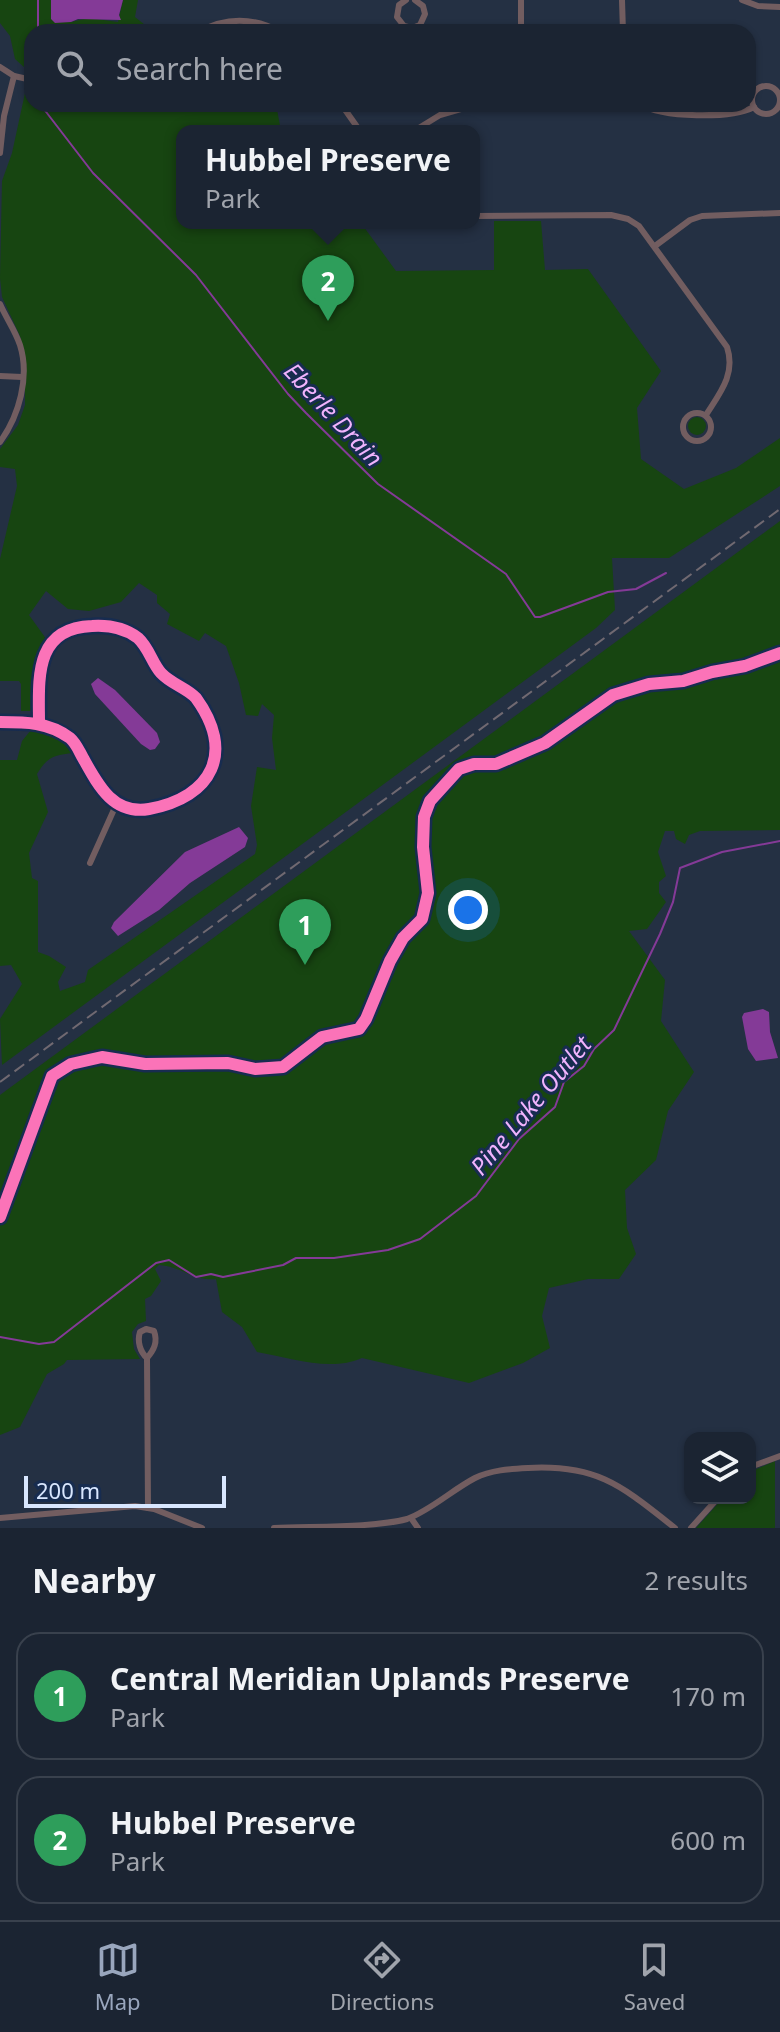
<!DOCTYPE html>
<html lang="en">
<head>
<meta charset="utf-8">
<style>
	:root { --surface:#1b2432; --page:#242c3a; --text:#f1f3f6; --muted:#a0a4ac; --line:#39414d; --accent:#99a6bd }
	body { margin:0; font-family:"Noto Sans",sans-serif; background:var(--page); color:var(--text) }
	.controls { position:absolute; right:24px; bottom:24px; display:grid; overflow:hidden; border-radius:16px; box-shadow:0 2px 6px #0004 }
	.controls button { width:72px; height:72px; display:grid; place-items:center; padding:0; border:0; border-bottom:2px solid var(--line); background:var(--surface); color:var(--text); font:40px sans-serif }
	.scale { position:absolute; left:24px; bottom:20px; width:202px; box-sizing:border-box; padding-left:8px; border:4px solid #d8e6fe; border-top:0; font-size:22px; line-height:28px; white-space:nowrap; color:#d8e6fe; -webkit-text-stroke:6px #172c50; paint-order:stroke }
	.you { position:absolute; left:468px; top:910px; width:28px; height:28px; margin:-20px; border:6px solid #fff; border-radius:50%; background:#1a73e8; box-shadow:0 0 0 12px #1a73e833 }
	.badge { display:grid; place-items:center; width:52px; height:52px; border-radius:50%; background:var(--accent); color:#fff; font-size:26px; font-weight:700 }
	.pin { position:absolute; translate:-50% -66px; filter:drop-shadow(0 2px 4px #0008) }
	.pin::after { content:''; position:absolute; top:42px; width:28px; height:24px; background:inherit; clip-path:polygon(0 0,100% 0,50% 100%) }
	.popup { position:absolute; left:176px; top:125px; width:304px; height:104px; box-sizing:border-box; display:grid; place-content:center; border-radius:16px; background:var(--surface); filter:drop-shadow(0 2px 6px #0005); font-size:26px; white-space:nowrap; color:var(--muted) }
	.popup b { font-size:30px; color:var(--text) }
	.popup::after { content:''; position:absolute; left:50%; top:100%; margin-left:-16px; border:16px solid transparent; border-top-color:var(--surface) }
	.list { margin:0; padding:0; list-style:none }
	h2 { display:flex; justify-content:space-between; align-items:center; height:104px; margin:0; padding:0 32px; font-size:34px }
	h2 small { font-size:26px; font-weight:400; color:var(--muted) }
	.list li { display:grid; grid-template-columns:52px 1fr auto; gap:24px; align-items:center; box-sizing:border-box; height:128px; margin:0 16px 16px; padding:0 16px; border:2px solid var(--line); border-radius:24px }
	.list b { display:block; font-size:30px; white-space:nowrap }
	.list p { margin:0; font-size:26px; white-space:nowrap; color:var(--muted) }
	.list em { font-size:26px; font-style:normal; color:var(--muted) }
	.icon { flex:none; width:44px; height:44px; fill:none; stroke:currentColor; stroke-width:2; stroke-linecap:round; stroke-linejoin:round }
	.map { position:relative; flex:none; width:780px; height:1528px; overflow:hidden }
	.search { position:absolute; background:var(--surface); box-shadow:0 2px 6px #0004; left:24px; right:24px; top:24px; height:88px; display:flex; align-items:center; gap:20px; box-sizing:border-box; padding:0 28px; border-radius:24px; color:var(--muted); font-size:30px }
	.sheet { height:392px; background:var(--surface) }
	nav { display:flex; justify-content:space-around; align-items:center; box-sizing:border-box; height:112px; border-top:2px solid var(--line); background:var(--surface); font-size:22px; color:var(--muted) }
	nav a { display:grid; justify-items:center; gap:4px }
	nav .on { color:var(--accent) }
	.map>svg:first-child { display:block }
</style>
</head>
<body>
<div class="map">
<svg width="780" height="1528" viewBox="0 0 780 1528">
	<rect width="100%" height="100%" fill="#243043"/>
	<g fill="#174511">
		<path d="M 0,0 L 51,0 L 51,19 L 71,22 L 89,18 L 118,22 L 123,0 L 138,0 L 135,17 L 154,32 L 32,32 L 32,69 L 25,68 L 15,59 L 10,36 L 0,23 Z"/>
		<path d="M 25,93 L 32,94 L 32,104 L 276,104 L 281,131 L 182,131 L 182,223 L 361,223 L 396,271 L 494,270 L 494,221 L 541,221 L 545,270 L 588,269 L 661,371 L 637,408 L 641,459 L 684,489 L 736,468 L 780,438 L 780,486 L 669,558 L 612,558 L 615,610 L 596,628 L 2,1065 L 0,1019 L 22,984 L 11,965 L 0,966 L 0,760 L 17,760 L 22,741 L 31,730 L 60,740 L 74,753 C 54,755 48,756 37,774 L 48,812 L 29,853 L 32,878 L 38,881 L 38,952 L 49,956 L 66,967 L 58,982 L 60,991 L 85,982 L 88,970 L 255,854 L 257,845 L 251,806 L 257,767 L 276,770 L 272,738 L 274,715 L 262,704 L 258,716 L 246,715 L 239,683 L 226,646 L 205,633 L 199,641 L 167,624 L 170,614 L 157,603 L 157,595 L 139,583 L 121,602 L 89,611 L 68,609 L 46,591 L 29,615 L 47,640 L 35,663 L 32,711 L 21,711 L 21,684 L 19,681 L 0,681 L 0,559 L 17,486 L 15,469 L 0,467 L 0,449 L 18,425 L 25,405 L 25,355 L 20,336 L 2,297 L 0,278 L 2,181 L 12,153 Z"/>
		<circle cx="697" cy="426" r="9"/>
		<path d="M 780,521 L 780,830 L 700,831 L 689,835 L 685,844 L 676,839 L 674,831 L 665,831 L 658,852 L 666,876 L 659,882 L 659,893 L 666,902 L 647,929 L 629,931 L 665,980 L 661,1021 L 694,1072 L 668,1111 L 656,1160 L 625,1190 L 627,1228 L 636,1254 L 619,1279 L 588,1279 L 549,1288 L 542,1316 L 550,1348 L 523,1363 L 469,1383 L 362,1358 C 331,1372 290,1358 257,1352 L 242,1327 L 222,1312 L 216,1279 C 191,1281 184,1267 159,1265 L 155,1269 L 161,1281 L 151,1296 L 145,1299 L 146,1321 L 138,1324 L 132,1332 L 134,1349 L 140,1359 L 67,1360 L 64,1364 L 47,1374 L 20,1427 L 0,1435 L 0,1095 Z"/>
		<path d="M 775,1461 L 775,1528 L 696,1528 L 723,1498 L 750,1498 L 750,1472 Z"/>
	</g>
	<g fill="#843a97">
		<path d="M 51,0 L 123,0 L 119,15 L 121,20 L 78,19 L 71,22 L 55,23 L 51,19 Z"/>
		<path d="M 98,678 L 115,690 L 157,733 L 160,742 L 155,749 L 150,750 L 141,744 L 95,694 L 91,684 Z"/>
		<path d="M 239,827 L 248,838 L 245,847 L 190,883 L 159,910 L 118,936 L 111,928 L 114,922 L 185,852 Z"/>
		<path d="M 763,1009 L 769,1012 L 770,1032 L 778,1058 L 756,1061 L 748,1049 L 742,1017 L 744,1013 Z"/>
	</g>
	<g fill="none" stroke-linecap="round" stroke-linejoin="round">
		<g stroke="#843a97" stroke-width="2">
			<path d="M 38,0 L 38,32"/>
			<path d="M 40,104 L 93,173 L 196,275 L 288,394 L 306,413 L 378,484 L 506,574 L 535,617 L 540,617 L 608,592 L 636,589 L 666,573"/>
			<path d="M 0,1337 L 39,1344 L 54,1342 L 156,1263 L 169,1260 L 196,1277 L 211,1274 L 223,1277 L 283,1265 L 296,1258 L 334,1258 L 388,1250 L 420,1239 L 476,1196 L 519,1139 L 555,1107 L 564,1082 L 584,1066 L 594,1049 L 614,1030 L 660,934 L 673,902 L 680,868 L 722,852 L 780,841"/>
		</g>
		<g stroke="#725d60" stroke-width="6">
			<path d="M 406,0 L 399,5 L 397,17 L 404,26 L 412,28 L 420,25 L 425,14 L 423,6 L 415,0"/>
			<path d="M 521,0 L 521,32"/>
			<path d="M 622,0 L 623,32"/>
			<path d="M 742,0 L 758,6 L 780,7"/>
			<path d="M 199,32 C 225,17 254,17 280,32"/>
			<path d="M 0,67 L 14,76 L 32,80"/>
			<circle cx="766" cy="100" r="14"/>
			<path d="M 341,104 L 360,131"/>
			<path d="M 640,104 C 662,118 731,119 754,107"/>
			<path d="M 414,131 L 440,115 L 478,104"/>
			<path d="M 0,153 L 4,116 L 14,76"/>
			<path d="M 474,216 L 611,215 L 628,219 L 639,226 L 727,347 C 736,374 720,393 706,415"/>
			<path d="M 655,246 L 690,220 L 702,216 L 780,213"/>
			<path d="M 0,304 C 6,318 15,330 20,345 C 30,377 19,416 0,442"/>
			<path d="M 0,376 L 22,377"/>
			<circle cx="697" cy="427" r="14"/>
			<path d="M 0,722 C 26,722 48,722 70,738 C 76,743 79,751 83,758 C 98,785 113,815 149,809 C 213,797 235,752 196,698 C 187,688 171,684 161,673 C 152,663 149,648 138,638 C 125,628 108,625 92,626 C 33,628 39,680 39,723"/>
			<path d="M 90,863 L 116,805"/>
			<path d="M 147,1358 C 154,1350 158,1342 154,1331 L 146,1329 L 140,1332 C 137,1341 140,1352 147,1358 L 148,1508"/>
			<path d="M 750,1467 L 780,1456"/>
			<path d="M 0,1518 L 135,1506 L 154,1509 L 202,1528"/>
			<path d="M 411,1518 L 418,1528"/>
			<path d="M 274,1528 C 310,1526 374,1528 407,1519 C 431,1510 452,1490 475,1478 C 491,1470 510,1469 528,1468 C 598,1464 623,1487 675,1528"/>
			<path d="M 691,1528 L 718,1498"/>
		</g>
		<path stroke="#706971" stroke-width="2" stroke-dasharray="12 6" stroke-linecap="butt" d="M 0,1082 L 780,509"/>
		<defs>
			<g id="cycleway">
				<path d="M 0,722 C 26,722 48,722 70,738 C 76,743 79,751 83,758 C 98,785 113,815 149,809 C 213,797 235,752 196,698 C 187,688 171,684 161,673 C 152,663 149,648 138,638 C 125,628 108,625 92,626 C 33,628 39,680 39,723"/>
				<path d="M 0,1217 L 52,1076 L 71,1064 L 102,1057 L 145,1064 L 228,1063 L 255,1069 L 283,1067 L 322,1037 L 359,1029 L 366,1019 L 390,961 L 403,938 L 422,919 L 428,893 L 423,847 L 424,817 L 430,801 L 459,769 L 474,764 L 496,764 L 545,743 L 613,695 L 649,684 L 683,681 L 712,672 L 745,666 L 780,653"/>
			</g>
		</defs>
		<use href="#cycleway" stroke="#172c50" stroke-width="17"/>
		<use href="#cycleway" stroke="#fb73b8" stroke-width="12"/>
	</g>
	<g text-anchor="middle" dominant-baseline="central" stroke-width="6" stroke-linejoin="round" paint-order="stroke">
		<g font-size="24" font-style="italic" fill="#f0b3fd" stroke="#172c50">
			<text transform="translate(334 414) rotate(47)">Eberle Drain</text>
			<text transform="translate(530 1105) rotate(-50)">Pine Lake Outlet</text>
		</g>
	</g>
</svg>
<div class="controls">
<button><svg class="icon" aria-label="layers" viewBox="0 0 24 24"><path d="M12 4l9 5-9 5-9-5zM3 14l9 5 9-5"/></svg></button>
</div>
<div class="scale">200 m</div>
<div class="you"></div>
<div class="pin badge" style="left:305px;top:965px;background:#2e9e5b">1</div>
<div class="pin badge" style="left:328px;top:321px;background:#2e9e5b">2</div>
<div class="popup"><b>Hubbel Preserve</b>Park</div>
<div class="search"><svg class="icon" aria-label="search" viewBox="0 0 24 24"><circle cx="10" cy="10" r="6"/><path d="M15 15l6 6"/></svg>Search here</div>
</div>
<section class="sheet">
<h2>Nearby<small>2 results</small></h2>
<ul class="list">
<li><span class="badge" style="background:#2e9e5b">1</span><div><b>Central Meridian Uplands Preserve</b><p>Park</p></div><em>170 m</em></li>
<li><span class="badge" style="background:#2e9e5b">2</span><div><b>Hubbel Preserve</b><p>Park</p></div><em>600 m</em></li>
</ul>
</section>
<nav>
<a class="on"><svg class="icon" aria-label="map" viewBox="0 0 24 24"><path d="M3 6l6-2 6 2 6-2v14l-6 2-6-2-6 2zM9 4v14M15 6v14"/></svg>Map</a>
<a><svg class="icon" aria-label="directions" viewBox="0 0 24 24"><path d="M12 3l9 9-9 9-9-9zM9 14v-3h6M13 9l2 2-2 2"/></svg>Directions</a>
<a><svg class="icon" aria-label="saved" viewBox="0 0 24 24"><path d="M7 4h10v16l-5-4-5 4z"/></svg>Saved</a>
</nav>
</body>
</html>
